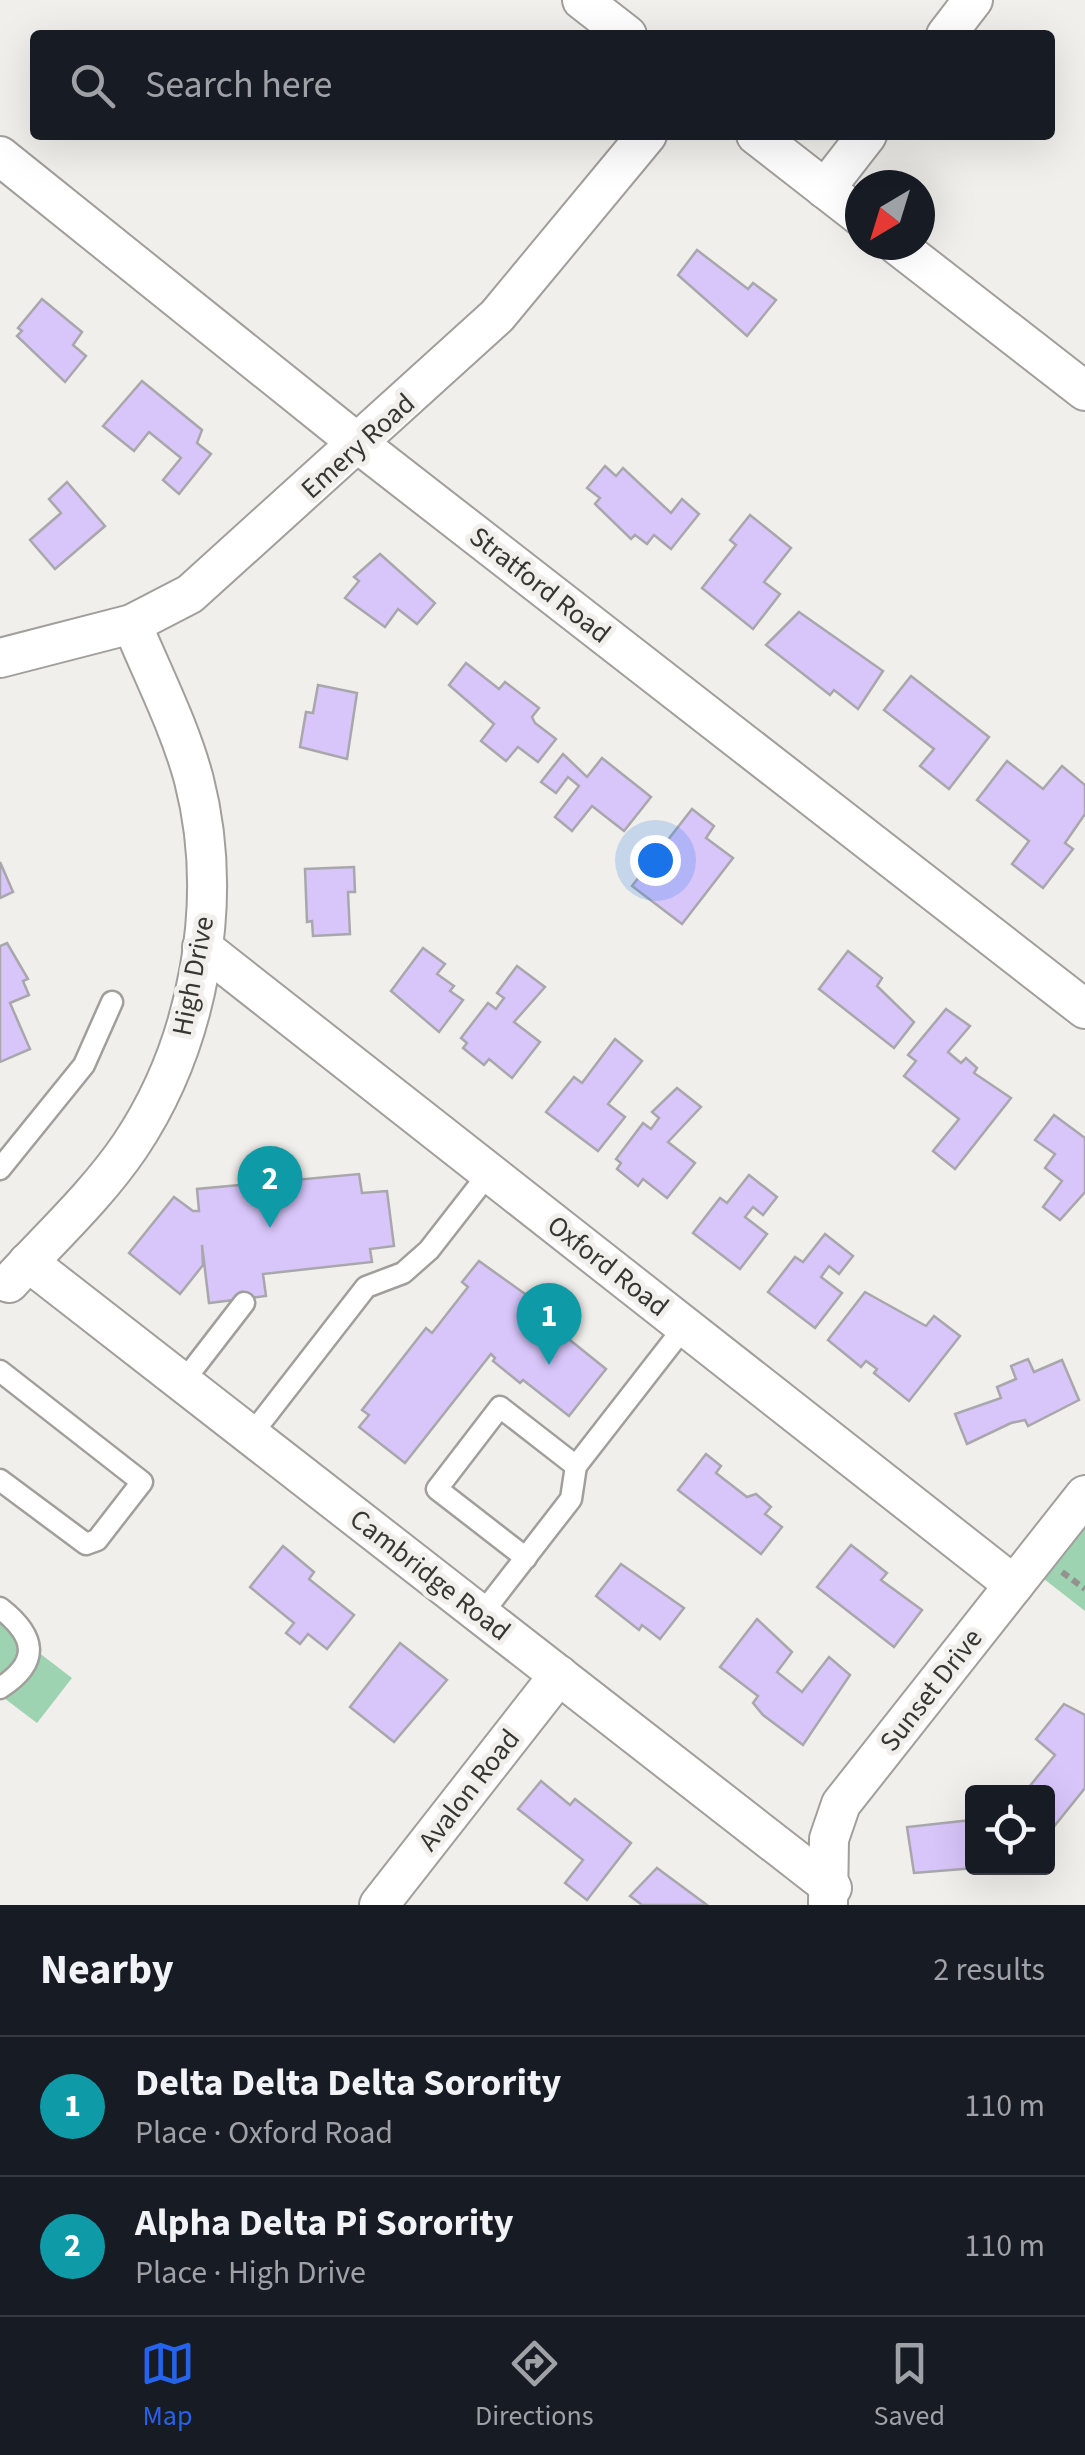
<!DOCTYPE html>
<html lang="en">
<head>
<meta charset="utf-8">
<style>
	:root { --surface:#171b24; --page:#242831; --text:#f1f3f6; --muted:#9ea1a6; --line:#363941; --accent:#2563eb }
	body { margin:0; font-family:"Source Sans 3",sans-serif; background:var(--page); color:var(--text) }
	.controls { position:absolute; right:30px; bottom:30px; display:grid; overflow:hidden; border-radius:10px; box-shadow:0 10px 40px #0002 }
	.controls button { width:90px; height:90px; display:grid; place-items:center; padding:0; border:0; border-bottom:2px solid var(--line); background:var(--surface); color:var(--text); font:50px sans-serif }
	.compass { position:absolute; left:845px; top:170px; width:90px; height:90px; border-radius:50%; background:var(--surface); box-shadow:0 10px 40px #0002; rotate:218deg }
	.you { position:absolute; left:655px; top:860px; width:35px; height:35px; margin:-25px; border:8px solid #fff; border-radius:50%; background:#1a73e8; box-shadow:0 0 0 15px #1a73e833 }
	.badge { display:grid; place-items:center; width:65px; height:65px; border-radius:50%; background:var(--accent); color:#fff; font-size:32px; font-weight:700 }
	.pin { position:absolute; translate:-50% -82px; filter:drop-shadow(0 2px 5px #0008) }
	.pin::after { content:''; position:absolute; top:52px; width:35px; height:30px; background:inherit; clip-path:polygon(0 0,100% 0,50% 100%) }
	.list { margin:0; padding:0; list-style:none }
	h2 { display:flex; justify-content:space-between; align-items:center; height:130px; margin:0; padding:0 40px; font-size:42px }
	h2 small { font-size:32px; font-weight:400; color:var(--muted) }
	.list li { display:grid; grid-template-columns:65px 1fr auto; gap:30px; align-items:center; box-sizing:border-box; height:140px; padding:0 40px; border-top:2px solid var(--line) }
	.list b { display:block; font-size:38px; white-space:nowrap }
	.list p { margin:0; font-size:32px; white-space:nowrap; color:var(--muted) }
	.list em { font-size:32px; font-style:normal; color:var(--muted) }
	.icon { flex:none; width:55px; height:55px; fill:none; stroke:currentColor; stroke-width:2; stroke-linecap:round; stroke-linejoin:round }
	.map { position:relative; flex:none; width:1085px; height:1905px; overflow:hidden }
	.search { position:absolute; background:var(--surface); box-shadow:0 10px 40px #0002; left:30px; right:30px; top:30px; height:110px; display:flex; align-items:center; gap:25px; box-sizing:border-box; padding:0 35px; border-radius:10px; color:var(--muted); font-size:38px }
	.sheet { height:410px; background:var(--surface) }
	nav { display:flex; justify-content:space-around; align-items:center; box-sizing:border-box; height:140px; border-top:2px solid var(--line); background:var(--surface); font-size:28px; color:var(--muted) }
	nav a { display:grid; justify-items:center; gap:5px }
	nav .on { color:var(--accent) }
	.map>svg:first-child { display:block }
</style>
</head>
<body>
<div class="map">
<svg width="1085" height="1905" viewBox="0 0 1085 1905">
	<rect width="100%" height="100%" fill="#f1efeb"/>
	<g fill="#9ed3b1">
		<path d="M 1085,1526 L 1085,1611 L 1044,1579 Z"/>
		<path d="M 0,1623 L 72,1678 L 37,1723 L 0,1695 Z"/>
	</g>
	<g fill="#d8c5fa" stroke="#a8a7ab" stroke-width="2.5">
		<path d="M 697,250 L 748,289 L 753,283 L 776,300 L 747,336 L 678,275 Z"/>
		<path d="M 42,299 L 82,332 L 73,345 L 86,356 L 65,382 L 17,336 L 22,331 L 18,328 Z"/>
		<path d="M 142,381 L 202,430 L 197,443 L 211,454 L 179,494 L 163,480 L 181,458 L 149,432 L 134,451 L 103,426 Z"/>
		<path d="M 605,466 L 616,476 L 623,468 L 671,513 L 682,499 L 699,514 L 671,549 L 654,535 L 647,544 L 635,535 L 631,539 L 595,504 L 600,498 L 587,488 Z"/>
		<path d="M 67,482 L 105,526 L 55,569 L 30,540 L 61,513 L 49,499 Z"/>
		<path d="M 750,515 L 791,548 L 764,582 L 780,594 L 753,629 L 702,588 L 736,545 L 730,540 Z"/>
		<path d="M 380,554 L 435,603 L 417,624 L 398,609 L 385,627 L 345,598 L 359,581 L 354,577 Z"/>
		<path d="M 799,612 L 883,671 L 858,709 L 834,690 L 830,695 L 766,645 Z"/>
		<path d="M 466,663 L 499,689 L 505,682 L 539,708 L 532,717 L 535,723 L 556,739 L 538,762 L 518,747 L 506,761 L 481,741 L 494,724 L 449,685 Z"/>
		<path d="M 911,676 L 989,737 L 949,789 L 920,766 L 934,749 L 884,710 Z"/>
		<path d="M 318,685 L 357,693 L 347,759 L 300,747 L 306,712 L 313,713 Z"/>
		<path d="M 563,754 L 587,777 L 602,758 L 651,797 L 624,831 L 592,806 L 572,831 L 555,817 L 579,786 L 568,777 L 556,793 L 541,782 Z"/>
		<path d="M 1007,761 L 1043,789 L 1062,766 L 1085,785 L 1085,814 L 1065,843 L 1073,849 L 1043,888 L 1012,864 L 1029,841 L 977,800 Z"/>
		<path d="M 692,809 L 714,826 L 706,838 L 733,858 L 682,924 L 632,886 Z"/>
		<path d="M 0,862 L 13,892 L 0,898 Z"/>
		<path d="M 354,867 L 355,892 L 348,892 L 350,934 L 313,936 L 312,921 L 307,922 L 305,869 Z"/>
		<path d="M 7,943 L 28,979 L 23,981 L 29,995 L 10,1003 L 30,1049 L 0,1062 L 0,946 Z"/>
		<path d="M 423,948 L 445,964 L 437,974 L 454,986 L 450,991 L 463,1000 L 439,1032 L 391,991 Z"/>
		<path d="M 848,951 L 882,978 L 877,986 L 914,1022 L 894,1048 L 819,989 Z"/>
		<path d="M 517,966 L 545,987 L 514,1022 L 540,1042 L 512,1078 L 489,1059 L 484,1065 L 463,1048 L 467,1043 L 461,1038 L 488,1003 L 496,1009 L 504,998 L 497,993 Z"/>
		<path d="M 946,1009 L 970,1026 L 948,1052 L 961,1063 L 966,1058 L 977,1068 L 974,1073 L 1011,1098 L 955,1169 L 933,1151 L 959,1119 L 904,1076 L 916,1061 L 908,1055 Z"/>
		<path d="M 615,1039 L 642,1061 L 608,1104 L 625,1117 L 598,1151 L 546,1112 L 574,1077 L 582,1083 Z"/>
		<path d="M 677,1088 L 701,1107 L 668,1142 L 695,1163 L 667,1198 L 643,1179 L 638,1186 L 617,1169 L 621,1163 L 616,1159 L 643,1123 L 651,1129 L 659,1118 L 652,1112 Z"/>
		<path d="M 1054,1115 L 1085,1138 L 1085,1192 L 1060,1220 L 1043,1207 L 1062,1181 L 1045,1168 L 1055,1154 L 1035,1140 Z"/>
		<path d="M 359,1174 L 362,1193 L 387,1191 L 394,1246 L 370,1249 L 372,1262 L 263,1274 L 266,1296 L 209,1303 L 202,1245 L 203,1265 L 180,1294 L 129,1253 L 174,1197 L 193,1211 L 199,1211 L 197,1189 Z"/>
		<path d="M 749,1175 L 777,1197 L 763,1215 L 753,1207 L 745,1217 L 767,1234 L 740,1269 L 693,1233 L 720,1198 L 727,1203 Z"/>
		<path d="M 825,1234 L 853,1256 L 839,1274 L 829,1266 L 821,1277 L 842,1293 L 815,1328 L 768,1292 L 795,1257 L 803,1262 Z"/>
		<path d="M 479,1261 L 567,1324 L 560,1332 L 606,1369 L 569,1416 L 523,1380 L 520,1383 L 493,1361 L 495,1358 L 491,1354 L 405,1463 L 359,1427 L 369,1415 L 362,1410 L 426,1328 L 432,1333 L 468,1287 L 462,1282 Z"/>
		<path d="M 865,1292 L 926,1326 L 934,1316 L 960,1336 L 909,1401 L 874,1373 L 877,1369 L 866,1361 L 861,1367 L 828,1340 Z"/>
		<path d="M 1028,1359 L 1034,1372 L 1062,1360 L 1079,1400 L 1028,1426 L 1025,1420 L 1011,1423 L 967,1444 L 955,1414 L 1001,1398 L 997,1387 L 1016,1379 L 1011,1366 Z"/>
		<path d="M 706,1454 L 721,1466 L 716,1473 L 747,1497 L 756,1494 L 771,1507 L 765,1514 L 782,1527 L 761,1554 L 678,1490 Z"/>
		<path d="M 851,1545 L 887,1573 L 881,1580 L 922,1610 L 894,1647 L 817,1587 Z"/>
		<path d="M 283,1546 L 314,1572 L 309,1579 L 354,1615 L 327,1649 L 308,1634 L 300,1644 L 286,1633 L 294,1623 L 250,1587 Z"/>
		<path d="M 621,1564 L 684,1608 L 660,1639 L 642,1625 L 639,1630 L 596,1596 Z"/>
		<path d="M 757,1619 L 792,1652 L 777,1672 L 802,1692 L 829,1657 L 850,1675 L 803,1745 L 763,1715 L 753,1703 L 758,1696 L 720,1667 Z"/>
		<path d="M 400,1643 L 447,1680 L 394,1742 L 350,1707 Z"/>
		<path d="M 1064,1704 L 1085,1715 L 1085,1788 L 1048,1834 L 1048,1792 L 1025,1792 L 1055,1755 L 1036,1739 Z"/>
		<path d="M 541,1781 L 570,1805 L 575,1799 L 631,1843 L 587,1900 L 565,1883 L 583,1860 L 518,1809 Z"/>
		<path d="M 972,1820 L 975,1868 L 914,1873 L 907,1827 Z"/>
		<path d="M 657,1868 L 707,1905 L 642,1905 L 630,1896 Z"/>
	</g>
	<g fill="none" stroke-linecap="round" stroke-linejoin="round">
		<defs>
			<g id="service">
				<path d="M 0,1169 L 84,1065 L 112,1002"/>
				<path d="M 0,1371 L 142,1482 L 97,1540 L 86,1544 L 0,1480"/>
				<path d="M 183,1382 L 244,1303"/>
				<path d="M 251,1435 L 366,1287 L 403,1273 L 429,1250 L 489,1173"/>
				<path d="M 526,1558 L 437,1489 L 500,1407 L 576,1466"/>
				<path d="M 0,1608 C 36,1636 41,1662 0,1688"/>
				<path d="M 481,1615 L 571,1499 L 576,1466 L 685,1326"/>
			</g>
			<g id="minor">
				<path d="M 582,0 L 627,35"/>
				<path d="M 946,35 L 973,0"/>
				<path d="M 756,135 L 860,216"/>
				<path d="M 0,156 L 360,445 L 1085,1009"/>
				<path d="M 825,189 L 867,135"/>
				<path d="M 897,245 L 1085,391"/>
				<path d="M 0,658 L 132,624 L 190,594 L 497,316 L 647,135"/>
				<path d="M 202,947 L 1014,1585"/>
				<path d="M 28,1262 L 832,1888"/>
				<path d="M 9,1283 C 50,1238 96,1196 130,1146 C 199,1043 225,901 194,780 C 180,727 153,675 132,624"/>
				<path d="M 828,1903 L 829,1839 L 841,1804 L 1085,1495"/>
				<path d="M 379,1905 L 559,1675"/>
			</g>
		</defs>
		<use href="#service" stroke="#a19f9b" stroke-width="25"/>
		<use href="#minor" stroke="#a19f9b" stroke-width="42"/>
		<path stroke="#94928f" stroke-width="6" stroke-dasharray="8 5" stroke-linecap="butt" d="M 1062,1572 L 1085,1589"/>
		<use href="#service" stroke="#fff" stroke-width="20"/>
		<use href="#minor" stroke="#fff" stroke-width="38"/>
	</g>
	<g text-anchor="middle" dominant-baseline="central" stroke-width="10" stroke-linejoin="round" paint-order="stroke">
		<g font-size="28" fill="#373634" stroke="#f1efeb">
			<text transform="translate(358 446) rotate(-42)">Emery Road</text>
			<text transform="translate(540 585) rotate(38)">Stratford Road</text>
			<text transform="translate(193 976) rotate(-79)">High Drive</text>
			<text transform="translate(608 1266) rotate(38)">Oxford Road</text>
			<text transform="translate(430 1575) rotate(38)">Cambridge Road</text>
			<text transform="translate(931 1690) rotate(-52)">Sunset Drive</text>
			<text transform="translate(469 1790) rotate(-52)">Avalon Road</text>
		</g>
	</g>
</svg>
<div class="controls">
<button><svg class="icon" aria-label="locate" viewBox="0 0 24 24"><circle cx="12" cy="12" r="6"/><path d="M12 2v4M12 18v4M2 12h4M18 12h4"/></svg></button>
</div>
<svg class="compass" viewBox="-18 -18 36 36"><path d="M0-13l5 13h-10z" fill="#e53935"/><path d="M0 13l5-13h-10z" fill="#9ea1a6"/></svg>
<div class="you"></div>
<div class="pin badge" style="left:549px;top:1365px;background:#0f9aa8">1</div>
<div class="pin badge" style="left:270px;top:1228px;background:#0f9aa8">2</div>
<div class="search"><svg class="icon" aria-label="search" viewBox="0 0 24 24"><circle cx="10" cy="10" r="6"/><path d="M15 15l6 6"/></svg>Search here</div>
</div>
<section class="sheet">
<h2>Nearby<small>2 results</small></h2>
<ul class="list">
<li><span class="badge" style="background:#0f9aa8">1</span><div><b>Delta Delta Delta Sorority</b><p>Place · Oxford Road</p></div><em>110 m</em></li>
<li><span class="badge" style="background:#0f9aa8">2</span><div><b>Alpha Delta Pi Sorority</b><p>Place · High Drive</p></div><em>110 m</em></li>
</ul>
</section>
<nav>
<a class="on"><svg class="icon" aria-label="map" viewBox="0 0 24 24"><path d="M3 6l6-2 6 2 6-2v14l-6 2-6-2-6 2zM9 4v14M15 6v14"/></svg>Map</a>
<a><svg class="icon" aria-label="directions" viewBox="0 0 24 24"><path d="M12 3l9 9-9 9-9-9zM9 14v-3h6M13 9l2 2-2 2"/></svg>Directions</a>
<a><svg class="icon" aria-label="saved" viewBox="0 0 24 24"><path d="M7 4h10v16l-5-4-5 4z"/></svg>Saved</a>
</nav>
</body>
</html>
